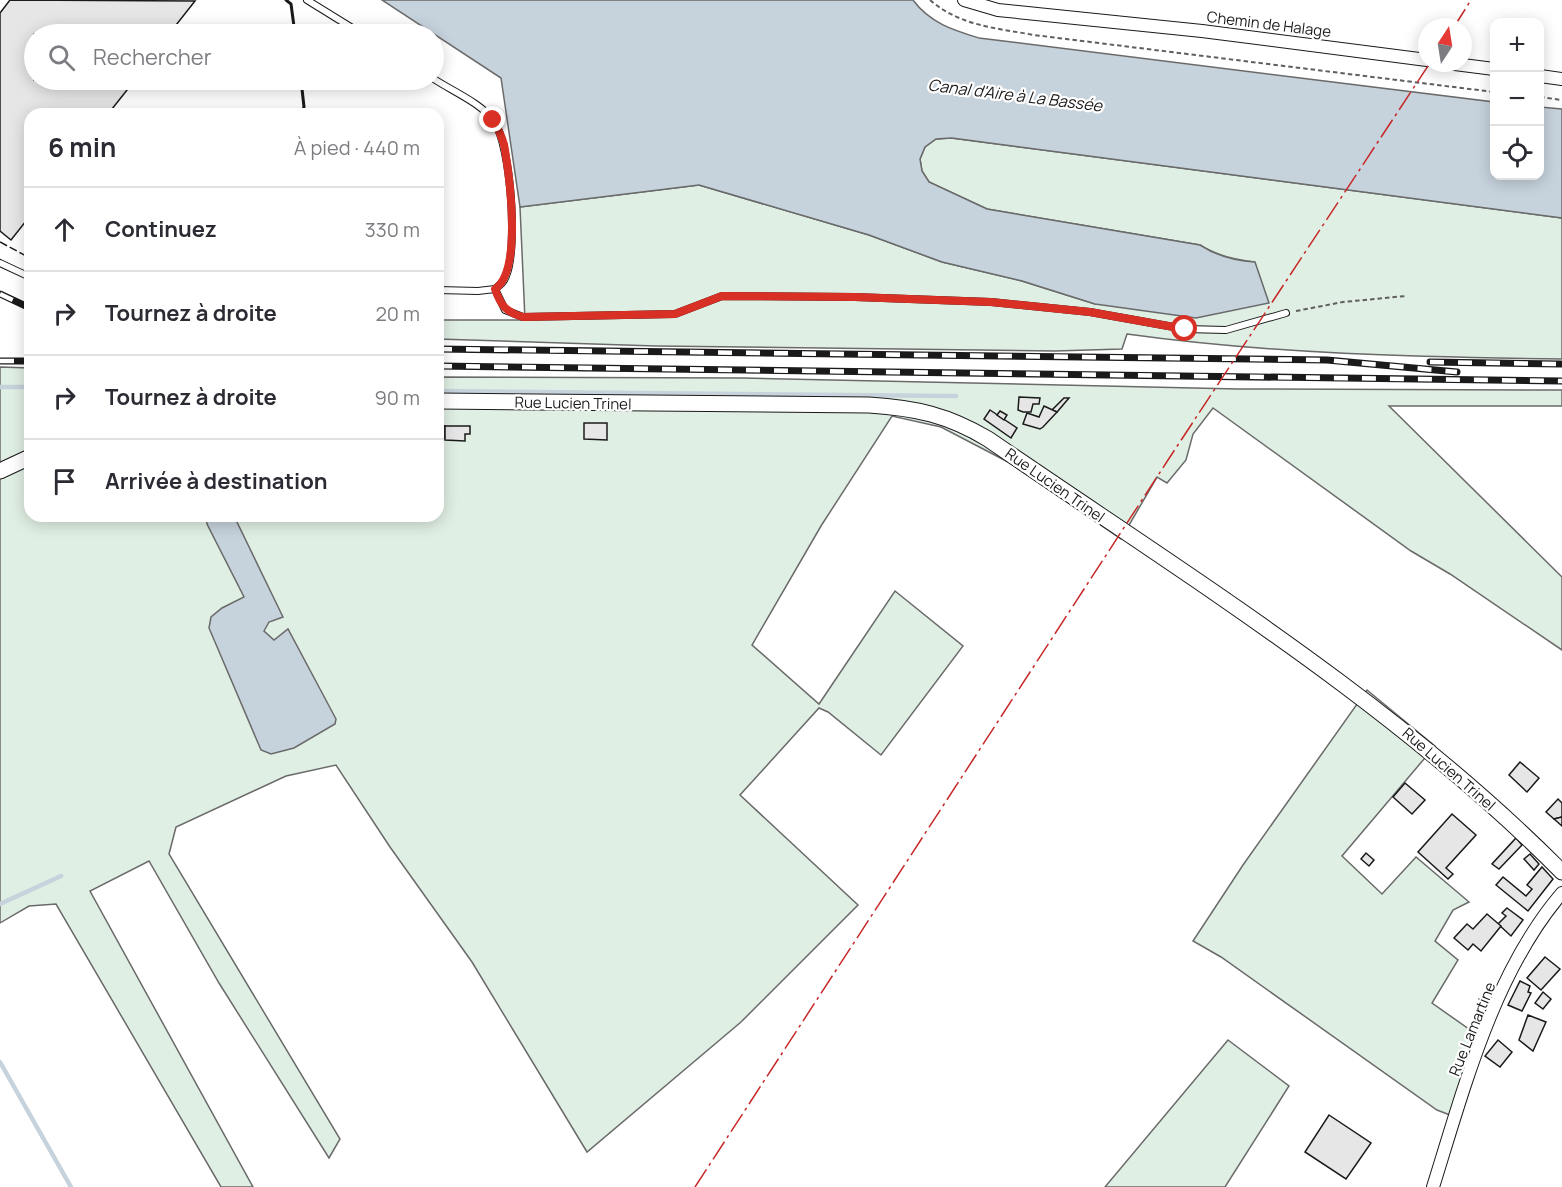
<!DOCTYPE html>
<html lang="fr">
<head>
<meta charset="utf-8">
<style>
	:root { --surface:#fff; --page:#f2f2f3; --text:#2b2b33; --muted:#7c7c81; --line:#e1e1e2 }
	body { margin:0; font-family:Manrope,sans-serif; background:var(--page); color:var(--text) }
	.controls { position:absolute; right:18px; top:18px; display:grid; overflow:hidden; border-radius:12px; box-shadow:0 3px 15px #0003 }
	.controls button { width:54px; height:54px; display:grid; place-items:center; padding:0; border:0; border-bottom:2px solid var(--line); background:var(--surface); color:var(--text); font:30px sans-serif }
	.compass { position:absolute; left:1418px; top:18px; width:54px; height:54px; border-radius:50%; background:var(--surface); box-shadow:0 3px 15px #0003; rotate:12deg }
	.stop { position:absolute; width:18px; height:18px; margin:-14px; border:4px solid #d93025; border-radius:50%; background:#fff }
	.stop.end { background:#d93025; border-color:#fff; box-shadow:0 2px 6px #0008 }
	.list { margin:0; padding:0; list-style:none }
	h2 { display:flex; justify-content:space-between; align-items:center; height:78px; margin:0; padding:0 24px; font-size:26px }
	h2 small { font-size:20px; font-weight:400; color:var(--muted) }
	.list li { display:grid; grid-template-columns:39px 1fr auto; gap:18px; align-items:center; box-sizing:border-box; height:84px; padding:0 24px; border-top:2px solid var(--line) }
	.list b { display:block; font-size:22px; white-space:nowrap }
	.list em { font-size:20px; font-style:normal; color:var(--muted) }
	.icon { flex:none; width:33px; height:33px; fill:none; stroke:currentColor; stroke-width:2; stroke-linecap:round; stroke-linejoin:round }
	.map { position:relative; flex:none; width:1562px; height:1187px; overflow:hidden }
	.search { position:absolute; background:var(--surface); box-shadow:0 3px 15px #0003; left:24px; top:24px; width:420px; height:66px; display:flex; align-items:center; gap:15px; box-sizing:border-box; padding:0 21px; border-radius:33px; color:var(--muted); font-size:22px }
	.panel { position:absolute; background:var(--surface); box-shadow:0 3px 15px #0003; left:24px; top:108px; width:420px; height:414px; border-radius:18px }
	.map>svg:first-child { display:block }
</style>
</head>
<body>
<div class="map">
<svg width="1562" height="1187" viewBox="0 0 1562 1187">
	<rect width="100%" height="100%" fill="#fff"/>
	<g fill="#e0efe3" stroke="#6a6a6a" stroke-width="1.5">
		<path d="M 951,138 L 1562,218 L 1562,359 C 1416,357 1271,354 1127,334 L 1122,349 L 1055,351 L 656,346 L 438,339 L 438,320 L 525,320 L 520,207 L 699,185 L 869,235 L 942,262 L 1022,281 L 1095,304 L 1255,262 C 1235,260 1217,256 1200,245 L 987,209 L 929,182 L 922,171 L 920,159 L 925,147 L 936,139 Z"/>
		<path d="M 0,367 L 30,368 L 30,516 L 438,516 L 438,377 L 743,378 L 1238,389 L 1562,390 L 1562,406 L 1389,406 L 1562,577 L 1562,650 L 1450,574 L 1411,551 L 1213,408 L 1193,434 L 1186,460 L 1167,483 L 1157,477 L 1121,539 L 1010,463 L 941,427 L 892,416 L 821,526 L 752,645 L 819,704 L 895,591 L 963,646 L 881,755 L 828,712 L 819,708 L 740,795 L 858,905 L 741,1022 L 587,1152 L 472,962 L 390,847 L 336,765 L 286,776 L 176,827 L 169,854 L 340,1139 L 329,1158 L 219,983 L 149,861 L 90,891 L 253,1187 L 221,1187 L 56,904 L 29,906 L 0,923 Z"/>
		<path d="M 1367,690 L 1435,746 L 1342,856 L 1382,894 L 1416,857 L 1469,902 L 1453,910 L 1435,941 L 1458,960 L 1432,1003 L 1483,1039 L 1455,1117 L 1437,1110 L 1221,957 L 1193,941 L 1243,865 Z"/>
		<path d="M 1228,1040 L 1289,1086 L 1225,1187 L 1105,1187 Z"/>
	</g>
	<g fill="#c6d2dc" stroke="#6a6a6a" stroke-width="1.5">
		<path d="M 382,0 L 913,0 C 930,23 953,30 979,38 L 1494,102 L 1494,176 L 1540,176 L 1540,107 L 1562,109 L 1562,218 L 952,138 L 936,139 L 925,147 L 920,159 L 922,171 L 929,182 L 987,209 L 1200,245 C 1217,256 1235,261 1255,262 L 1269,303 L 1196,318 L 1095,304 L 1022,281 L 942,262 L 869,235 L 699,185 L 520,207 L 501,78 Z"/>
		<path d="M 207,516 L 235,518 L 283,617 L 269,622 L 264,631 L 274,640 L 288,629 L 336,719 L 335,724 L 294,748 L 271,754 L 261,750 L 209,628 L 211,617 L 222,608 L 244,597 L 207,524 Z"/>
	</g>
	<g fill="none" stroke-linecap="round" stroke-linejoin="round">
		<g stroke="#c6d2dc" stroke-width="4.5">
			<path d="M 0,387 L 30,387"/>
			<path d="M 438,391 L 956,396"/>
			<path d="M 0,904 L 61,876"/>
			<path d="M 0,1062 L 71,1187"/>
		</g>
	</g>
	<g fill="#e6e6e6" stroke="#1a1a1a" stroke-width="1.5">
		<path d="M 10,0 L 195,1 L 169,34 L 34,34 L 34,80 L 135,80 L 108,114 L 30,114 L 30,216 L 11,240 L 0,231 L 0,13 Z"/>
		<path d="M 1019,397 L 1040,398 L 1039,404 L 1033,404 L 1031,412 L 1023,412 L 1018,410 Z"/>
		<path d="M 1064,398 L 1069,398 L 1057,412 L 1052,410 Z"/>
		<path d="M 1044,406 L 1057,412 L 1043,427 L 1040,429 L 1023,424 L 1027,413 L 1039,417 Z"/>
		<path d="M 990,410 L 1017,428 L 1011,438 L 984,419 Z"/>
		<path d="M 1000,411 L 1007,415 L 1004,420 L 997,415 Z"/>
		<path d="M 584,423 L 607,423 L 607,440 L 584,439 Z"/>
		<path d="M 438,425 L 445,426 L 445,438 L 438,438 Z"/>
		<path d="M 445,426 L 470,426 L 470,434 L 465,434 L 465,441 L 445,440 Z"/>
		<path d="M 1520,762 L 1539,778 L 1527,792 L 1509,775 Z"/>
		<path d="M 1405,783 L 1425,800 L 1412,814 L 1393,797 Z"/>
		<path d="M 1558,799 L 1562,803 L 1562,817 L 1554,819 L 1546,812 Z"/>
		<path d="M 1452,814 L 1476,835 L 1446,868 L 1453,874 L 1448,879 L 1418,852 Z"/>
		<path d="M 1562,817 L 1562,826 L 1554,819 Z"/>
		<path d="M 1516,838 L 1522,845 L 1499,869 L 1492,864 Z"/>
		<path d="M 1366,853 L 1374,860 L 1369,866 L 1361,859 Z"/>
		<path d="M 1530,854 L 1539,864 L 1534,870 L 1524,859 Z"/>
		<path d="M 1542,867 L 1553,879 L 1528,911 L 1496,885 L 1503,877 L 1526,896 L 1532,889 L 1527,885 Z"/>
		<path d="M 1507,908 L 1523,920 L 1511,936 L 1498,924 L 1506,916 L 1502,913 Z"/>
		<path d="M 1487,914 L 1501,926 L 1481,951 L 1473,944 L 1468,950 L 1454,938 L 1467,924 L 1473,929 Z"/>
		<path d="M 1545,957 L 1560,969 L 1541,990 L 1527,978 Z"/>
		<path d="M 1520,981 L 1530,986 L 1528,992 L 1531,993 L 1522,1011 L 1508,1005 Z"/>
		<path d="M 1543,992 L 1551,999 L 1543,1009 L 1535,1003 Z"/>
		<path d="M 1528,1015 L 1546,1022 L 1533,1051 L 1519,1040 Z"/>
		<path d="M 1498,1040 L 1512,1052 L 1500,1067 L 1485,1056 Z"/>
		<path d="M 1329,1115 L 1371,1143 L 1346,1179 L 1305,1152 Z"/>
	</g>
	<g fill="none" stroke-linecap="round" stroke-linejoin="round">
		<defs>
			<g id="service">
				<path d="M 307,0 L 362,34"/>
				<path d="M 434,79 C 452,91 481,103 494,121 C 511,146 518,248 506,276 C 504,282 500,285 495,289"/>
				<path d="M 0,263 L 30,277"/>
				<path d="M 438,290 L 478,291 L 495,289 L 505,310 L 523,317 L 675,314 L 722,296 L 855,297 L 991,302 L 1090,312 L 1185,329 L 1226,330 L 1286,313"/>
			</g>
			<g id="minor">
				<path d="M 964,0 L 998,10 L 1202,31 L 1427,60"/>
				<path d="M 1447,63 L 1494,69"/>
				<path d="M 1540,76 L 1562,79"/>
				<path d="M 1433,1187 C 1464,1088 1494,972 1562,893"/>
			</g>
			<g id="tertiary">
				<path d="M 438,401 L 869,405 C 916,408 948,415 988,439 C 1184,574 1394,702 1562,872"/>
				<path d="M 0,471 L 30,457"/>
			</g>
		</defs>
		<use href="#service" stroke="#1a1a1a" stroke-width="8"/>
		<use href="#minor" stroke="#1a1a1a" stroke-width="14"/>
		<use href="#tertiary" stroke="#1a1a1a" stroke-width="17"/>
		<g stroke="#5f5f5f" stroke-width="2" stroke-dasharray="4.5 3" stroke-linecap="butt">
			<path d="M 930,0 C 960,26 996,28 1034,35 L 1494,92"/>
			<path d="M 1540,97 L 1562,100"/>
			<path d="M 1296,311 L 1343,302 L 1406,296"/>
		</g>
		<use href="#service" stroke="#fff" stroke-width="6"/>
		<use href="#minor" stroke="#fff" stroke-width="12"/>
		<use href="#tertiary" stroke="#fff" stroke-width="15"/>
		<defs>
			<g id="rail">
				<path d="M 0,294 L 30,308"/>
				<path d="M 438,349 L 1327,360 L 1457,372"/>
				<path d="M 0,361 L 30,361"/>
				<path d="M 1430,362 L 1562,364"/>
				<path d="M 438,366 L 1562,381"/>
			</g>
		</defs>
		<use href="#rail" stroke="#1a1a1a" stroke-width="7"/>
		<use href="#rail" stroke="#fff" stroke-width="4.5" stroke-dasharray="14" stroke-linecap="butt"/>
		<path stroke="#1a1a1a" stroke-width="1.5" stroke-dasharray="8 3" stroke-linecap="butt" d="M 0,242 L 30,258"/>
		<g stroke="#1a1a1a" stroke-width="3">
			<path d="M 286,0 L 291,4 L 295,34"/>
			<path d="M 301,80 L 304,107 L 301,114"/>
		</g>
		<g stroke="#c62828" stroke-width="1.5" stroke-dasharray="21 4.5 3 4.5" stroke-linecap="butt">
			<path d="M 1454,27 L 1471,0"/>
			<path d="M 695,1187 L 1168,460 L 1430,63"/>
		</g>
	</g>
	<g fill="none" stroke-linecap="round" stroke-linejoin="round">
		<path stroke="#d93025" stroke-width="8" d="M 493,120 C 498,129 504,139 505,150 C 510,180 522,271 495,289 C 501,306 506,312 523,317 L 675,314 L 722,296 L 855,297 L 991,302 L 1090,312 L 1185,329"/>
	</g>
	<g text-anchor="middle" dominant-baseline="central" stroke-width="4.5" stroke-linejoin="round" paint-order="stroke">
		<g font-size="15" fill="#1a1a1a" stroke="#fff">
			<text transform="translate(1269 24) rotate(7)">Chemin de Halage</text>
			<text transform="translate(573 403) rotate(1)">Rue Lucien Trinel</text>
			<text transform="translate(1055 485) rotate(35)">Rue Lucien Trinel</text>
			<text transform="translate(1449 769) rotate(41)">Rue Lucien Trinel</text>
			<text transform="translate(1472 1029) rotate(-68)">Rue Lamartine</text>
		</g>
		<g font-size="16" font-style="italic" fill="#1a1a1a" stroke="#fff">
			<text transform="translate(1015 95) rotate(7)">Canal d'Aire à La Bassée</text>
		</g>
	</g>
</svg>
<div class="controls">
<button>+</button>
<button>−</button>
<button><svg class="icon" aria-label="locate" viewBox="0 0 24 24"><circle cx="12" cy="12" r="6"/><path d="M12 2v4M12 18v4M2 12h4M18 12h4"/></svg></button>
</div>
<svg class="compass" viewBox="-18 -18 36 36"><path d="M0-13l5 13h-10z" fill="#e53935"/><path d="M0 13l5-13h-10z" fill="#7c7c81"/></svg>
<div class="stop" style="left:1185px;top:329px"></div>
<div class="stop end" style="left:493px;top:120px"></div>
<div class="search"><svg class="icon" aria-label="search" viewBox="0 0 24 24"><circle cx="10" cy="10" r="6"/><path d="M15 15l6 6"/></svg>Rechercher</div>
<section class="panel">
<h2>6 min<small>À pied · 440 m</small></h2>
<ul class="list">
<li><svg class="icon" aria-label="ahead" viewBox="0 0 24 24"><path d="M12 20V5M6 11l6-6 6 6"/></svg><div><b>Continuez</b></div><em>330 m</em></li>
<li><svg class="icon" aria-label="right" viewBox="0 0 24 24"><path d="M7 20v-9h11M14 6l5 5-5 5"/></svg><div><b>Tournez à droite</b></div><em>20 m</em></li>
<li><svg class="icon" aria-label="right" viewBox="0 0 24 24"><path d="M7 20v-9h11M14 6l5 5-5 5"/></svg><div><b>Tournez à droite</b></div><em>90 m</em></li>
<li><svg class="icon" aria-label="arrive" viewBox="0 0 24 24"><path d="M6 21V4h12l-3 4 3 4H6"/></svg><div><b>Arrivée à destination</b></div></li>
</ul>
</section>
</div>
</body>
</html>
